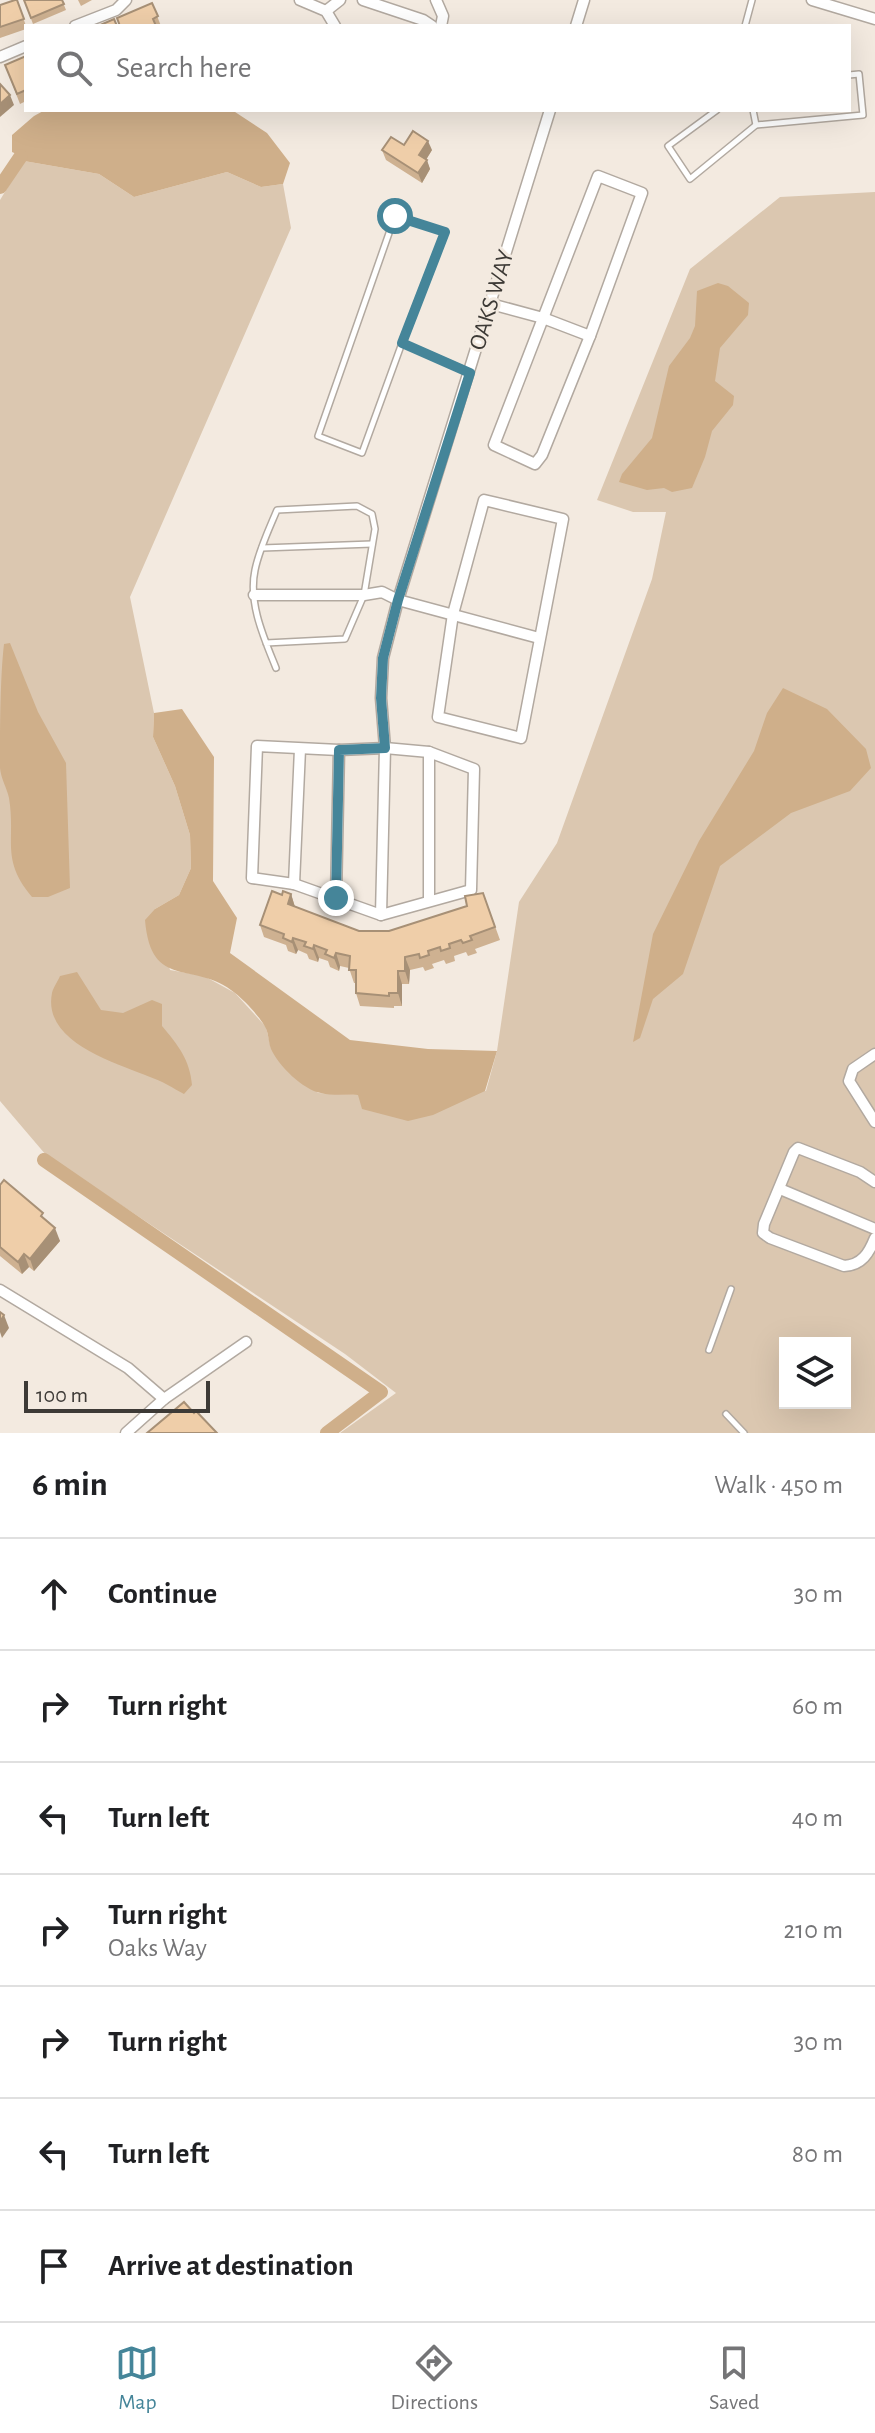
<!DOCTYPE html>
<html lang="en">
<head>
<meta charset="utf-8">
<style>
	:root { --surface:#fff; --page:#f2f2f2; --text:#202124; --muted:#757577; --line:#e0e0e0; --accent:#458599 }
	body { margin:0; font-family:"Alegreya Sans",sans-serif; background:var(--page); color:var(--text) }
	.controls { position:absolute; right:24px; bottom:24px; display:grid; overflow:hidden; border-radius:0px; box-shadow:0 8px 32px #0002 }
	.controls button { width:72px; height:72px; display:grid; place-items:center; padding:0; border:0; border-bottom:2px solid var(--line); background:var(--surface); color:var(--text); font:40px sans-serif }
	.scale { position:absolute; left:24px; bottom:20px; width:186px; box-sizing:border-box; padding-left:8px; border:4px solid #3d3a36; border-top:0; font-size:22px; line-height:28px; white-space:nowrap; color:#3d3a36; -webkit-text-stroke:6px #f3eae0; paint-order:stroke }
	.stop { position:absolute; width:24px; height:24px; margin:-18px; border:6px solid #458599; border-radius:50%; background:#fff }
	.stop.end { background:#458599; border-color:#fff; box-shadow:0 2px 8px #0008 }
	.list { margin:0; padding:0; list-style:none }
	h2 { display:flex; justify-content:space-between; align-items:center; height:104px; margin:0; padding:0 32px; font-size:34px }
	h2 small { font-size:26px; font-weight:400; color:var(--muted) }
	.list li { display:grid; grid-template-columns:52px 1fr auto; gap:24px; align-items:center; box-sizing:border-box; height:112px; padding:0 32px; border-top:2px solid var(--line) }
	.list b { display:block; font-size:30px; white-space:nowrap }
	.list p { margin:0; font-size:26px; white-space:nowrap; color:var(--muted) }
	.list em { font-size:26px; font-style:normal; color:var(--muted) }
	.icon { flex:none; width:44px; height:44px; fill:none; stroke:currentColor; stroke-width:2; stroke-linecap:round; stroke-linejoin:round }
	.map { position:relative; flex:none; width:875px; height:1433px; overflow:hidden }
	.search { position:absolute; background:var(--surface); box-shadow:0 8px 32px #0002; left:24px; right:24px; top:24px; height:88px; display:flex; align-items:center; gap:20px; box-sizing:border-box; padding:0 28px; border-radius:0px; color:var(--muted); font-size:30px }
	.sheet { height:888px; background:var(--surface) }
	nav { display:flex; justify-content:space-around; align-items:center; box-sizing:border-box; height:112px; border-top:2px solid var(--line); background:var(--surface); font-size:22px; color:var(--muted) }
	nav a { display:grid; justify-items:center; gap:4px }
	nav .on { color:var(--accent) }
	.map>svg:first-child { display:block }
</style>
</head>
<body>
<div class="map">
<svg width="875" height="1433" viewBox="0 0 875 1433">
	<rect width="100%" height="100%" fill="#f3eae0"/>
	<path fill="#dbc7b0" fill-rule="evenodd" d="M 24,161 L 99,174 L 134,197 L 227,172 L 261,187 L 283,184 L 291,228 L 130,597 L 154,713 L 153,737 L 175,786 L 190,835 L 191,868 L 179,895 L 155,909 L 170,970 L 204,976 L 235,993 L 266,1027 L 271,1048 L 318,1093 L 358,1095 L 486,1091 L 497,1051 L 519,902 L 557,843 L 652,579 L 666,512 L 633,512 L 597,500 L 690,269 L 780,197 L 875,192 L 875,1433 L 340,1433 L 396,1393 L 345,1354 L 46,1155 L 0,1101 L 0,200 ZM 785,1343 L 845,1343 L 845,1403 L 785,1403 Z"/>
	<g fill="#cfaf8a">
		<path d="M 45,110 L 232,110 L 267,133 L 290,163 L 283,184 L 261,187 L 227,172 L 134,197 L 99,174 L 24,161 L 21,156 L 12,152 L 12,135 L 34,116 Z"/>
		<path d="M 718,283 L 728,286 L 749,303 L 748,315 L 720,348 L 715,381 L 734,396 L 733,405 L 712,431 L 705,457 L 692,488 L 672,492 L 664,488 L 647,490 L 619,482 L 622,474 L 652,438 L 669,366 L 690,338 L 695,326 L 697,291 Z"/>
		<path d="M 10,643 L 38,712 L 66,763 L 70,888 L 48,897 L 32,897 C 0,859 16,841 9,798 C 7,788 1,779 0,768 C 0,734 0,678 4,644 Z"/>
		<path d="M 783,688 L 827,709 L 866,749 L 871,768 L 850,791 L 791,813 L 720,866 L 683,974 L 653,999 L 640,1038 L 633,1042 L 653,934 L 699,841 L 754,751 L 767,713 Z"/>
		<path d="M 182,709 L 214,757 L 213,881 L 237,918 L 230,953 L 350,1040 L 428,1049 L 497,1051 L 485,1091 L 433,1115 L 408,1121 L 362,1109 L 358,1095 C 346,1094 332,1096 321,1093 C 303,1090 278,1065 271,1049 C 268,1041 269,1032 264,1025 C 258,1015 245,1001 235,993 C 194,959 151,992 145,920 L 155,909 L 179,895 L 191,868 L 190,835 L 175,786 L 153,737 L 154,713 Z"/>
		<path d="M 77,972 L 101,1010 L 123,1013 L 152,1000 L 162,1004 L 162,1026 C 178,1045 190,1060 192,1085 L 184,1094 C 173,1088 162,1081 150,1077 C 117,1063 42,1043 52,993 C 53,988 58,981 60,976 Z"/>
	</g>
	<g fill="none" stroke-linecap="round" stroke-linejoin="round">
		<g stroke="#cfaf8a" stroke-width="14">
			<path d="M 0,187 L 21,156"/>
			<path d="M 44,1160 L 381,1392 L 327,1433"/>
		</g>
		<defs>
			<g id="lane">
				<path d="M 745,26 L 752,0"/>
				<path d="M 717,110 L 668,146 L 690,179 L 756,125 L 863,115 L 859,74 L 849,75"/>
				<path d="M 753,110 L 756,125"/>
				<path d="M 402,343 L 362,453 L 318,436 L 395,216 L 445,232 L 402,343 L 469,372"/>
				<path d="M 262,548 L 372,544"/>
				<path d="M 266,643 L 345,639 L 364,595 L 375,529 L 372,514 L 357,506 L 277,510 C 269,529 259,550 255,570 C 248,603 264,638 276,668"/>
				<path d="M 709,1350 L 731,1289"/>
				<path d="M 726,1414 L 744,1433"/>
			</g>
			<g id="street">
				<path d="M 300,0 L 326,11 L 335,26"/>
				<path d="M 363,0 L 423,20 L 432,26"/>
				<path d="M 436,0 L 443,16 L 441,26"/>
				<path d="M 812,0 L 875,19"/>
				<path d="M 326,11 L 340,0"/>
				<path d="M 75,26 L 116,10 L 126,0"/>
				<path d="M 576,26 L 584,0"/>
				<path d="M 0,57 L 26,46"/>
				<path d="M 598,176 L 642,193 L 590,336 L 542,455 L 535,464 L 494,445 Z"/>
				<path d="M 491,304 L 543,318 L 590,336"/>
				<path d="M 484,500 L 563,519 L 521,738 L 438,717 L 453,614 Z"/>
				<path d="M 254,595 L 364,595 L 382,592 L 398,600 L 539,638"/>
				<path d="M 257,746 L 339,750 L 385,748 L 429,752 L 474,769 L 471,890 L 381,915 L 294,884 L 252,878 Z"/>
				<path d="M 294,884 L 300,749"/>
				<path d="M 336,898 L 339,750"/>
				<path d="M 429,900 L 429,752"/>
				<path d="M 381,915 L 385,748 L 381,698 L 383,658 L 398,600 L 550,110"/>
				<path d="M 875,1054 L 853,1069 L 849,1081 L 875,1122"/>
				<path d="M 875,1182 L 860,1172 L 798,1148 L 794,1152 L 764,1224 L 763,1233 L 770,1238 L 844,1266 C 862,1265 869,1253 875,1238"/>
				<path d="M 780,1189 L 875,1229"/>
				<path d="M 0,1290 L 128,1368 L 164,1399"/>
				<path d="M 126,1433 L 164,1399 L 246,1342"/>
			</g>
		</defs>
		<use href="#lane" stroke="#b2a9a0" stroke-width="8"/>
		<use href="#street" stroke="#b2a9a0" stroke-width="13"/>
		<use href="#lane" stroke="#fff" stroke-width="5"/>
		<use href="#street" stroke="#fff" stroke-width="10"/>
	</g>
	<g fill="#ceb191">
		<path d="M 17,0 L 26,26 L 26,29 L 0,38 L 0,5 Z"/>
		<path d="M 24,0 L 62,0 L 66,10 L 33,24 Z"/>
		<path d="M 78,0 L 92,0 L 81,6 Z"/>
		<path d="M 152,3 L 161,26 L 119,26 Z"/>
		<path d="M 26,56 L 26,101 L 20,104 L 5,65 Z"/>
		<path d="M 404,145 L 432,150 L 426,159 L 430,169 L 422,183 L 386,160 L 382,150 Z"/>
		<path d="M 483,893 L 500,940 L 475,949 L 477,953 L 468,956 L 466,952 L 454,956 L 455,961 L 446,964 L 444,960 L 432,964 L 434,968 L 425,971 L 423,967 L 410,970 L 409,984 L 402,984 L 402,1006 L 394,1006 L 394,1008 L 360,1006 L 356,993 L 356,983 L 354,983 L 349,968 L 340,966 L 339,971 L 330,967 L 328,961 L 319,958 L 318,962 L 309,959 L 307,954 L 298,950 L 296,954 L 288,951 L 286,945 L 264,937 L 260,925 L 282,895 L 291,894 L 295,907 L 359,931 L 389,931 L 467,906 Z"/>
		<path d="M 0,1185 L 46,1220 L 60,1241 L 34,1271 L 29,1267 L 22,1274 L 0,1256 Z"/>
	</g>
	<g fill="#a79076">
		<path d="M 10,95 L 14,105 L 0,117 L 0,104 Z"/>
		<path d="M 428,141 L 432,150 L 423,165 L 419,155 Z"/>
		<path d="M 427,160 L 430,169 L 422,183 L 418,173 Z"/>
		<path d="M 291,894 L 295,907 L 288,904 Z"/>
		<path d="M 293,938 L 298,950 L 296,954 L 292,942 Z"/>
		<path d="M 314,945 L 319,958 L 318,962 L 313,949 Z"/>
		<path d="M 336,953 L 340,966 L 339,971 L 334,958 Z"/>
		<path d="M 405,957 L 410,970 L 409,984 L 405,971 Z"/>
		<path d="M 398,971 L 402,984 L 402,1006 L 398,993 Z"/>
		<path d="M 55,1228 L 60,1241 L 34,1271 L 30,1259 Z"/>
		<path d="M 24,1254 L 29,1267 L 22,1274 L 18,1262 Z"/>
		<path d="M 4,1315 L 9,1328 L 2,1338 L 0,1332 L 0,1322 Z"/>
	</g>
	<g fill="#efcea9" stroke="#a79076" stroke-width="2">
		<path d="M 15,0 L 17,0 L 24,19 L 0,27 L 0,5 Z"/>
		<path d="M 24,0 L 62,0 L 64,4 L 31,18 Z"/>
		<path d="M 152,3 L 158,16 L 153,19 L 156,26 L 120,26 L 117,18 Z"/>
		<path d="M 114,19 L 117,26 L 98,26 Z"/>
		<path d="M 26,56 L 26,90 L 17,94 L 5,65 Z"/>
		<path d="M 0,84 L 10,95 L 0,104 Z"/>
		<path d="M 413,131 L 428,141 L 419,155 L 427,160 L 418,173 L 382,150 L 391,137 L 404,145 Z"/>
		<path d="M 272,891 L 282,895 L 283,891 L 291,894 L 288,904 L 359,931 L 389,931 L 467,906 L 465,896 L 483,893 L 495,927 L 470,936 L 472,940 L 463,943 L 461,940 L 449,944 L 450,948 L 441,951 L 440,947 L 428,951 L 429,955 L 420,958 L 419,954 L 405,957 L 405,971 L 398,971 L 398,993 L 389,993 L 389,996 L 356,993 L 356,970 L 349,970 L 350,956 L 336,953 L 334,958 L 325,954 L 327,950 L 314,945 L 313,949 L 304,946 L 306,942 L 293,938 L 292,942 L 283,938 L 284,934 L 260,925 Z"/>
		<path d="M 4,1180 L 43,1213 L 41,1216 L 55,1228 L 30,1259 L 24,1254 L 18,1262 L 0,1247 L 0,1185 Z"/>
		<path d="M 0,1312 L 4,1315 L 0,1322 Z"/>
		<path d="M 184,1402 L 194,1413 L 196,1411 L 217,1433 L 147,1433 Z"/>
	</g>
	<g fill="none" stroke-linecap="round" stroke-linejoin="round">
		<path stroke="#458599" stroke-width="10" d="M 336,898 L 339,750 L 385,748 L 381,698 L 383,658 L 398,600 L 470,373 L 402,343 L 445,232 L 395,216"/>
	</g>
	<g text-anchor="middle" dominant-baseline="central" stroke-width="6" stroke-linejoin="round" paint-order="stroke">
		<g font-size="24" fill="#3d3a36" stroke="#f3eae0">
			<text transform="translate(492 300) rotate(-73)">OAKS WAY</text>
		</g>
	</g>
</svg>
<div class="controls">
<button><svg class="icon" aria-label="layers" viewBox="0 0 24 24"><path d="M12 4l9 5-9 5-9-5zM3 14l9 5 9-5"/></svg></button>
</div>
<div class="scale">100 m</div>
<div class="stop" style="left:395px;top:216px"></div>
<div class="stop end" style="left:336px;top:898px"></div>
<div class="search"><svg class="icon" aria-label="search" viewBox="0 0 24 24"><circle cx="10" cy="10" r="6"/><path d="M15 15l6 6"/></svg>Search here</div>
</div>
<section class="sheet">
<h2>6 min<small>Walk · 450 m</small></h2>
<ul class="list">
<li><svg class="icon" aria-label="ahead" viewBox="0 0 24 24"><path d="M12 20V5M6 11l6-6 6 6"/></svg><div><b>Continue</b></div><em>30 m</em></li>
<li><svg class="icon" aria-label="right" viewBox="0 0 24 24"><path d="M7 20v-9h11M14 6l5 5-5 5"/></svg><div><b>Turn right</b></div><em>60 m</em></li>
<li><svg class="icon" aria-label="left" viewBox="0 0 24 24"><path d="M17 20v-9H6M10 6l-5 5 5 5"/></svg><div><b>Turn left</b></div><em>40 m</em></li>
<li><svg class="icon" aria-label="right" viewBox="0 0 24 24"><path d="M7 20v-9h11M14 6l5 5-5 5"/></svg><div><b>Turn right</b><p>Oaks Way</p></div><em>210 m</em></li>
<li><svg class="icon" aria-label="right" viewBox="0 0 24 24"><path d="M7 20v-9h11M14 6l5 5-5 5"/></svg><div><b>Turn right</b></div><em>30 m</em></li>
<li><svg class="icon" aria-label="left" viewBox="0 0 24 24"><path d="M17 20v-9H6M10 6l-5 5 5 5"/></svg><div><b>Turn left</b></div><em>80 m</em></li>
<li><svg class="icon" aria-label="arrive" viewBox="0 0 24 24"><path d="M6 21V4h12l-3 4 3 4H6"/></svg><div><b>Arrive at destination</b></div></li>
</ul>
</section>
<nav>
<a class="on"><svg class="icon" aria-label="map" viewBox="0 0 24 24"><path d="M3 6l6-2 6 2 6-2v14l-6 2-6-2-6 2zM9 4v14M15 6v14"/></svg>Map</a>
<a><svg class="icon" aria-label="directions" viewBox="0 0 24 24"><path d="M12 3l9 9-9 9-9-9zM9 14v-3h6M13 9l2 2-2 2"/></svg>Directions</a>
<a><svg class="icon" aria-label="saved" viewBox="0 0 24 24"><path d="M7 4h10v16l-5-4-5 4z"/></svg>Saved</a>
</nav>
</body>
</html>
